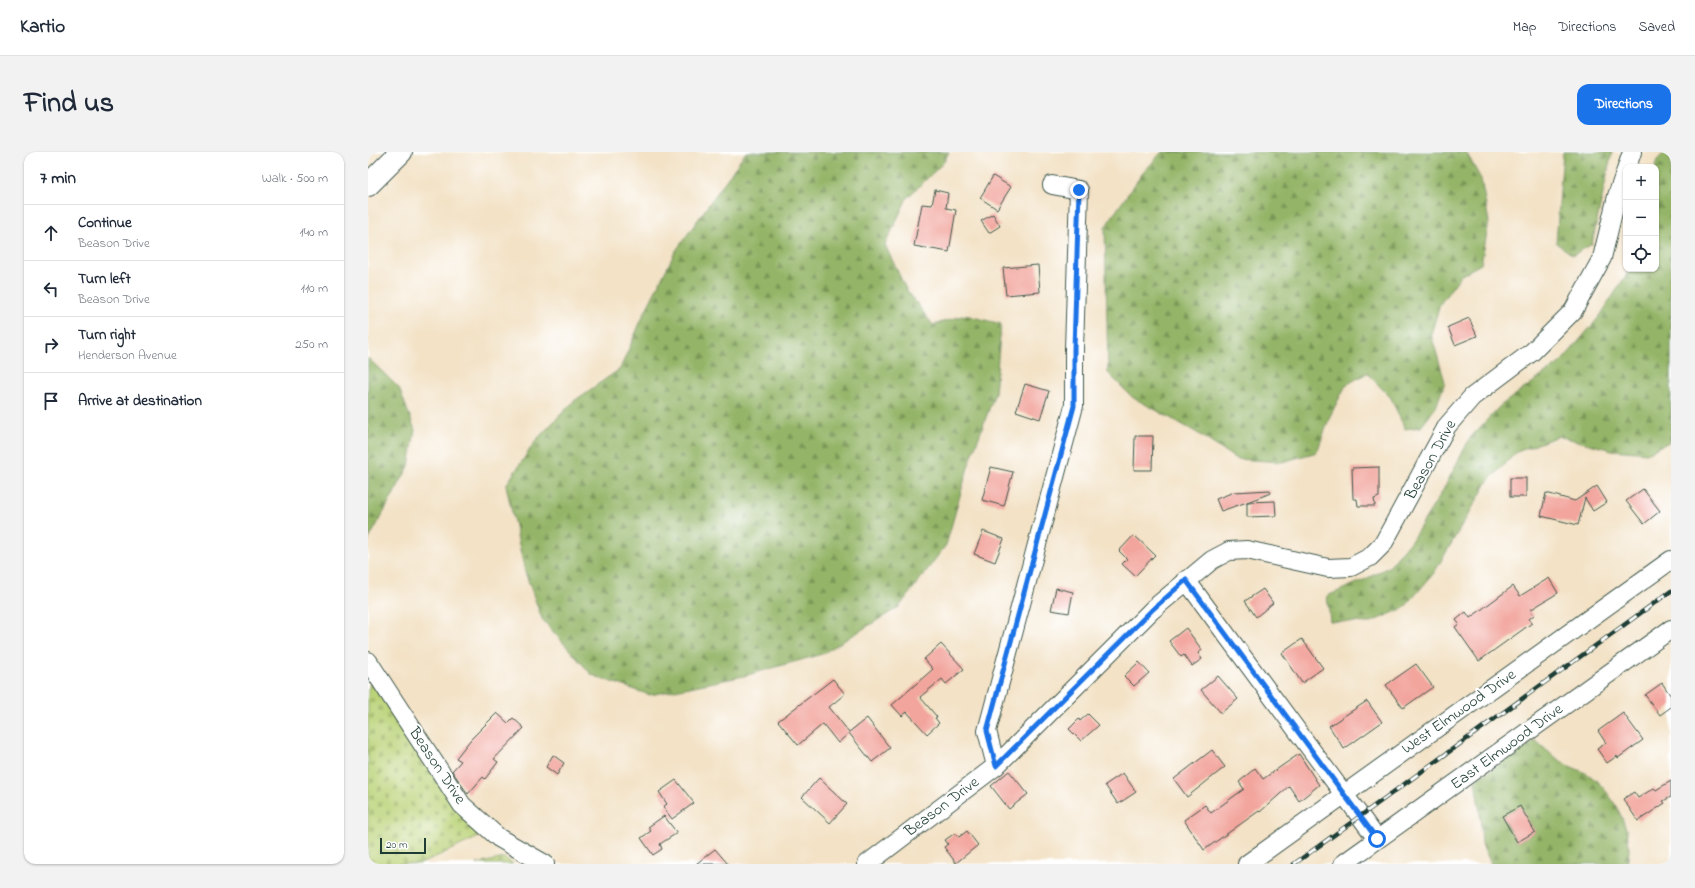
<!DOCTYPE html>
<html lang="en">
<head>
<meta charset="utf-8">
<style>
	:root { --surface:#fff; --page:#f2f2f3; --text:#1f2937; --muted:#747a83; --line:#e0e1e3; --accent:#1a73e8 }
	body { margin:0; font-family:"Indie Flower",sans-serif; background:var(--page); color:var(--text) }
	.controls { position:absolute; right:12px; top:12px; display:grid; overflow:hidden; border-radius:8px; box-shadow:0 1px 3px #0004 }
	.controls button { width:36px; height:36px; display:grid; place-items:center; padding:0; border:0; border-bottom:1px solid var(--line); background:var(--surface); color:var(--text); font:20px sans-serif }
	.scale { position:absolute; left:12px; bottom:10px; width:46px; box-sizing:border-box; padding-left:4px; border:2px solid #1f3d34; border-top:0; font-size:11px; line-height:14px; white-space:nowrap; color:#1f3d34; -webkit-text-stroke:3px #fff; paint-order:stroke }
	.stop { position:absolute; width:12px; height:12px; margin:-9px; border:3px solid #1a73e8; border-radius:50%; background:#fff }
	.stop.end { background:#1a73e8; border-color:#fff; box-shadow:0 1px 4px #0008 }
	.list { margin:0; padding:0; list-style:none }
	h2 { display:flex; justify-content:space-between; align-items:center; height:52px; margin:0; padding:0 16px; font-size:17px }
	h2 small { font-size:13px; font-weight:400; color:var(--muted) }
	.list li { display:grid; grid-template-columns:26px 1fr auto; gap:12px; align-items:center; box-sizing:border-box; height:56px; padding:0 16px; border-top:1px solid var(--line) }
	.list b { display:block; font-size:15px; white-space:nowrap }
	.list p { margin:0; font-size:13px; white-space:nowrap; color:var(--muted) }
	.list em { font-size:13px; font-style:normal; color:var(--muted) }
	.icon { flex:none; width:22px; height:22px; fill:none; stroke:currentColor; stroke-width:2; stroke-linecap:round; stroke-linejoin:round }
	.map { position:relative; flex:none; width:1303px; height:712px; overflow:hidden; border-radius:12px }
	header { display:flex; align-items:center; gap:24px; box-sizing:border-box; height:56px; padding:0 20px; background:var(--surface); border-bottom:1px solid var(--line) }
	header strong { font-size:19px }
	nav { display:flex; gap:22px; margin-inline-start:auto; font-size:14px }
	.intro { display:flex; align-items:center; justify-content:space-between; box-sizing:border-box; height:96px; padding:0 24px }
	h1 { margin:0; font-size:28px }
	.button { padding:10px 18px; border-radius:12px; background:var(--accent); color:#fff; font-size:14px; font-weight:700 }
	main { display:flex; gap:24px; padding:0 24px }
	aside { flex:1; background:var(--surface); border-radius:12px; box-shadow:0 1px 3px #0004 }
	.map>svg:first-child { display:block }
</style>
</head>
<body>
<header>
<strong>Kartio</strong>
<nav><a>Map</a><a>Directions</a><a>Saved</a></nav>
</header>
<div class="intro"><h1>Find us</h1><a class="button">Directions</a></div>
<main>
<aside>
<h2>7 min<small>Walk · 500 m</small></h2>
<ul class="list">
<li><svg class="icon" aria-label="ahead" viewBox="0 0 24 24"><path d="M12 20V5M6 11l6-6 6 6"/></svg><div><b>Continue</b><p>Beason Drive</p></div><em>140 m</em></li>
<li><svg class="icon" aria-label="left" viewBox="0 0 24 24"><path d="M17 20v-9H6M10 6l-5 5 5 5"/></svg><div><b>Turn left</b><p>Beason Drive</p></div><em>110 m</em></li>
<li><svg class="icon" aria-label="right" viewBox="0 0 24 24"><path d="M7 20v-9h11M14 6l5 5-5 5"/></svg><div><b>Turn right</b><p>Henderson Avenue</p></div><em>250 m</em></li>
<li><svg class="icon" aria-label="arrive" viewBox="0 0 24 24"><path d="M6 21V4h12l-3 4 3 4H6"/></svg><div><b>Arrive at destination</b></div></li>
</ul>
</aside>
<div class="map">
<svg width="1303" height="712" viewBox="0 0 1303 712">
	<defs>
		<pattern id="forest-firs" width="22" height="20" patternUnits="userSpaceOnUse"><rect width="22" height="20" fill="#94b568"/><path d="M5 1l3.5 6h-7zM16 11l3.5 6h-7z" fill="#789456"/></pattern>
		<pattern id="cemetery-stones" width="16" height="16" patternUnits="userSpaceOnUse"><rect width="16" height="16" fill="#bbd378"/><path d="M2 7V4a2 2 0 0 1 4 0v3zM10 15v-3a2 2 0 0 1 4 0v3z" fill="#a0b668"/></pattern>
	</defs>
	<rect width="100%" height="100%" fill="#fff"/>
	<filter id="ink" filterUnits="userSpaceOnUse"><feTurbulence type="fractalNoise" baseFrequency=".025" numOctaves="2"/><feDisplacementMap in="SourceGraphic" scale="8" xChannelSelector="R" yChannelSelector="G"/><feConvolveMatrix kernelMatrix="1 2 1 2 8 2 1 2 1" color-interpolation-filters="sRGB"/></filter>
	<filter id="wash" filterUnits="userSpaceOnUse"><feTurbulence type="fractalNoise" baseFrequency=".012" numOctaves="4" result="noise"/><feDisplacementMap in="SourceGraphic" scale="16" xChannelSelector="R" yChannelSelector="G"/><feGaussianBlur stdDeviation="0.9" result="paint"/><feColorMatrix in="noise" values="0 0 0 0 0 0 0 0 0 0 0 0 0 0 0 0 0 1.4 0 .05"/><feComposite in="paint" operator="in"/></filter>
	<g filter="url(#wash)">
		<rect width="100%" height="100%" fill="#f3e2c6"/>
		<g fill="url(#forest-firs)" stroke="#5a794e" fill-rule="evenodd">
			<path d="M 378,0 L 581,0 L 576,10 L 539,46 L 517,93 L 538,137 L 565,173 L 597,163 L 633,172 L 627,241 L 601,312 L 578,393 L 531,455 L 454,502 L 376,524 L 282,543 L 224,523 L 174,467 L 157,420 L 138,333 L 169,287 L 206,249 L 252,217 L 276,162 L 307,100 Z"/>
			<path d="M 794,0 L 1098,0 L 1113,27 L 1121,70 L 1113,112 L 1093,123 L 1072,152 L 1063,182 L 1077,230 L 1068,255 L 1053,275 L 1037,277 L 1023,246 L 999,221 L 978,233 L 962,264 L 949,300 L 914,310 L 868,307 L 826,279 L 764,245 L 740,221 L 737,75 L 774,22 Z"/>
			<path d="M 1195,0 L 1244,0 L 1224,92 L 1205,103 L 1188,91 Z"/>
			<path d="M 1297,0 L 1303,0 L 1303,289 L 1279,301 L 1244,298 L 1190,284 L 1149,300 L 1120,329 L 1066,421 L 1036,456 L 1001,471 L 962,469 L 959,444 L 994,429 L 1022,414 L 1045,386 L 1074,340 L 1102,286 L 1132,254 L 1193,210 L 1232,164 L 1262,117 L 1288,117 L 1288,15 L 1287,15 L 1289,8 Z"/>
			<path d="M 0,206 L 31,236 L 47,278 L 41,314 L 0,389 Z"/>
			<path d="M 1167,588 C 1176,596 1186,605 1196,611 C 1204,616 1213,618 1221,623 C 1244,638 1270,685 1258,712 L 1123,712 L 1114,692 L 1112,661 L 1107,629 ZM 1152,654 L 1167,680 L 1149,690 L 1134,665 Z"/>
		</g>
		<g fill="url(#cemetery-stones)" stroke="#6d8856">
			<path d="M 4,528 L 115,683 L 52,712 L 0,712 L 0,538 Z"/>
			<path d="M 136,706 L 145,712 L 109,712 Z"/>
		</g>
		<g id="blocks">
			<g fill="#f2a59d">
				<path d="M 625,24 L 643,35 L 629,57 L 612,46 Z"/>
				<path d="M 567,38 L 580,41 L 578,56 L 588,58 L 581,100 L 546,94 L 554,52 L 564,53 Z"/>
				<path d="M 625,62 L 632,74 L 621,81 L 613,69 Z"/>
				<path d="M 670,113 L 672,140 L 638,143 L 635,116 Z"/>
				<path d="M 1101,166 L 1109,184 L 1087,193 L 1080,175 Z"/>
				<path d="M 657,232 L 681,239 L 672,267 L 648,259 Z"/>
				<path d="M 767,284 L 785,284 L 784,318 L 766,318 Z"/>
				<path d="M 623,315 L 645,320 L 636,354 L 614,348 Z"/>
				<path d="M 1011,315 L 1011,345 L 1006,347 L 1007,354 L 990,354 L 989,347 L 985,347 L 984,316 Z"/>
				<rect x="1142" y="326" width="16" height="19"/>
				<path d="M 1229,334 L 1239,350 L 1225,359 L 1217,346 L 1210,373 L 1173,364 L 1178,341 L 1207,349 Z"/>
				<path d="M 1275,337 L 1292,359 L 1276,372 L 1258,349 Z"/>
				<path d="M 902,338 L 903,341 L 879,350 L 907,349 L 908,364 L 879,365 L 879,350 L 853,359 L 848,347 L 866,340 Z"/>
				<path d="M 615,379 L 636,387 L 627,410 L 606,402 Z"/>
				<path d="M 766,383 L 787,403 L 767,424 L 754,412 L 759,407 L 751,399 Z"/>
				<path d="M 1181,426 L 1190,441 L 1162,458 L 1166,463 L 1161,467 L 1164,471 L 1111,509 L 1087,475 L 1091,472 L 1088,468 L 1098,460 L 1102,466 L 1145,434 L 1152,444 Z"/>
				<path d="M 688,436 L 705,440 L 701,461 L 683,458 Z"/>
				<path d="M 895,437 L 905,451 L 888,465 L 877,449 Z"/>
				<path d="M 818,476 L 834,498 L 830,501 L 834,507 L 824,514 L 816,503 L 813,505 L 801,489 Z"/>
				<path d="M 934,487 L 955,516 L 934,531 L 914,501 Z"/>
				<path d="M 573,492 L 596,517 L 578,532 L 574,527 L 552,545 L 569,565 L 567,566 L 571,571 L 559,582 L 539,560 L 534,564 L 524,553 L 565,517 L 556,507 Z"/>
				<path d="M 771,510 L 781,521 L 766,534 L 756,524 Z"/>
				<path d="M 1048,512 L 1065,535 L 1035,556 L 1018,533 Z"/>
				<path d="M 850,524 L 870,547 L 853,561 L 833,538 Z"/>
				<path d="M 465,527 L 477,542 L 461,555 L 481,580 L 499,566 L 522,596 L 504,610 L 481,581 L 470,591 L 455,572 L 430,593 L 410,569 Z"/>
				<path d="M 1294,531 L 1303,544 L 1303,555 L 1292,563 L 1277,543 Z"/>
				<path d="M 999,549 L 1014,570 L 976,597 L 961,574 Z"/>
				<path d="M 129,561 L 140,571 L 145,566 L 156,576 L 126,607 L 130,610 L 117,627 L 115,625 L 100,642 L 84,619 L 93,609 L 88,606 L 103,587 Z"/>
				<path d="M 1255,561 L 1275,588 L 1250,606 L 1249,604 L 1239,611 L 1229,597 L 1238,591 L 1230,579 Z"/>
				<path d="M 720,562 L 731,573 L 713,589 L 701,577 L 711,567 L 712,569 Z"/>
				<path d="M 844,598 L 857,615 L 819,645 L 806,627 Z"/>
				<path d="M 931,602 L 951,633 L 931,649 L 921,634 L 892,660 L 891,659 L 836,698 L 816,668 L 837,653 L 843,661 L 876,637 L 871,630 L 887,616 L 895,627 Z"/>
				<path d="M 185,603 L 196,611 L 189,623 L 178,615 Z"/>
				<path d="M 641,619 L 660,642 L 641,657 L 623,634 Z"/>
				<path d="M 755,621 L 768,640 L 750,652 L 737,633 Z"/>
				<path d="M 451,626 L 479,652 L 462,671 L 434,645 Z"/>
				<path d="M 308,628 L 326,651 L 304,667 L 295,655 L 299,652 L 291,640 Z"/>
				<path d="M 1303,629 L 1303,645 L 1295,649 L 1297,651 L 1270,669 L 1255,647 L 1266,640 L 1270,646 L 1286,636 L 1288,638 Z"/>
				<path d="M 1152,654 L 1167,680 L 1149,690 L 1134,664 Z"/>
				<path d="M 296,664 L 309,681 L 292,692 L 294,697 L 285,703 L 273,686 L 283,679 L 280,675 Z"/>
				<path d="M 599,679 L 610,693 L 588,711 L 576,695 L 580,692 L 577,688 L 587,681 L 591,685 Z"/>
				<path d="M 347,697 L 360,712 L 328,712 Z"/>
			</g>
		</g>
	</g>
	<g filter="url(#ink)">
		<use href="#blocks" fill-opacity="0" stroke="#3f564a" stroke-width="1"/>
		<g fill="none" stroke-linecap="round" stroke-linejoin="round">
			<defs>
				<g id="minor">
					<path d="M 1259,15 L 1264,0"/>
					<path d="M 818,428 L 1009,687"/>
					<path d="M 0,509 L 94,653 L 131,686 L 177,712"/>
					<path d="M 628,614 L 619,579 L 706,254 L 706,197 L 711,38 L 684,33"/>
					<path d="M 499,712 L 628,614 L 784,458 L 844,408 L 861,399 L 879,398 L 960,416 L 983,415 L 1002,405 L 1015,392 L 1079,274 L 1104,245 L 1164,200 L 1205,159 L 1234,106 L 1249,44 L 1258,18"/>
					<path d="M 879,712 L 1303,408"/>
					<path d="M 975,712 L 1303,477"/>
				</g>
				<path id="secondary" d="M 0,33 L 33,0"/>
			</defs>
			<use href="#minor" stroke="#3f564a" stroke-width="20"/>
			<use href="#secondary" stroke="#3f564a" stroke-width="24"/>
			<use href="#minor" stroke="#fff" stroke-width="18"/>
			<use href="#secondary" stroke="#fff" stroke-width="22"/>
			<defs>
				<path id="rail" d="M 926,712 L 1303,439"/>
			</defs>
			<use href="#rail" stroke="#1f3d34" stroke-width="4.5"/>
			<use href="#rail" stroke="#fff" stroke-width="3" stroke-dasharray="9" stroke-linecap="butt"/>
		</g>
	</g>
	<g fill="none" stroke-linecap="round" stroke-linejoin="round" filter="url(#ink)">
		<path stroke="#1a73e8" stroke-width="5" d="M 711,38 L 706,197 L 706,254 L 619,579 L 628,614 L 784,458 L 818,428 L 1009,687"/>
	</g>
	<g text-anchor="middle" dominant-baseline="central" stroke-width="4" stroke-linejoin="round" paint-order="stroke">
		<g font-size="16" fill="#1f3d34" stroke="#fff">
			<text transform="translate(1063 308) rotate(-61)">Beason Drive</text>
			<text transform="translate(1091 560) rotate(-35)">West Elmwood Drive</text>
			<text transform="translate(1139 595) rotate(-36)">East Elmwood Drive</text>
			<text transform="translate(69 614) rotate(56)">Beason Drive</text>
			<text transform="translate(574 655) rotate(-37)">Beason Drive</text>
		</g>
	</g>
</svg>
<div class="controls">
<button>+</button>
<button>−</button>
<button><svg class="icon" aria-label="locate" viewBox="0 0 24 24"><circle cx="12" cy="12" r="6"/><path d="M12 2v4M12 18v4M2 12h4M18 12h4"/></svg></button>
</div>
<div class="scale">20 m</div>
<div class="stop" style="left:1009px;top:687px"></div>
<div class="stop end" style="left:711px;top:38px"></div>
</div>
</main>
</body>
</html>
